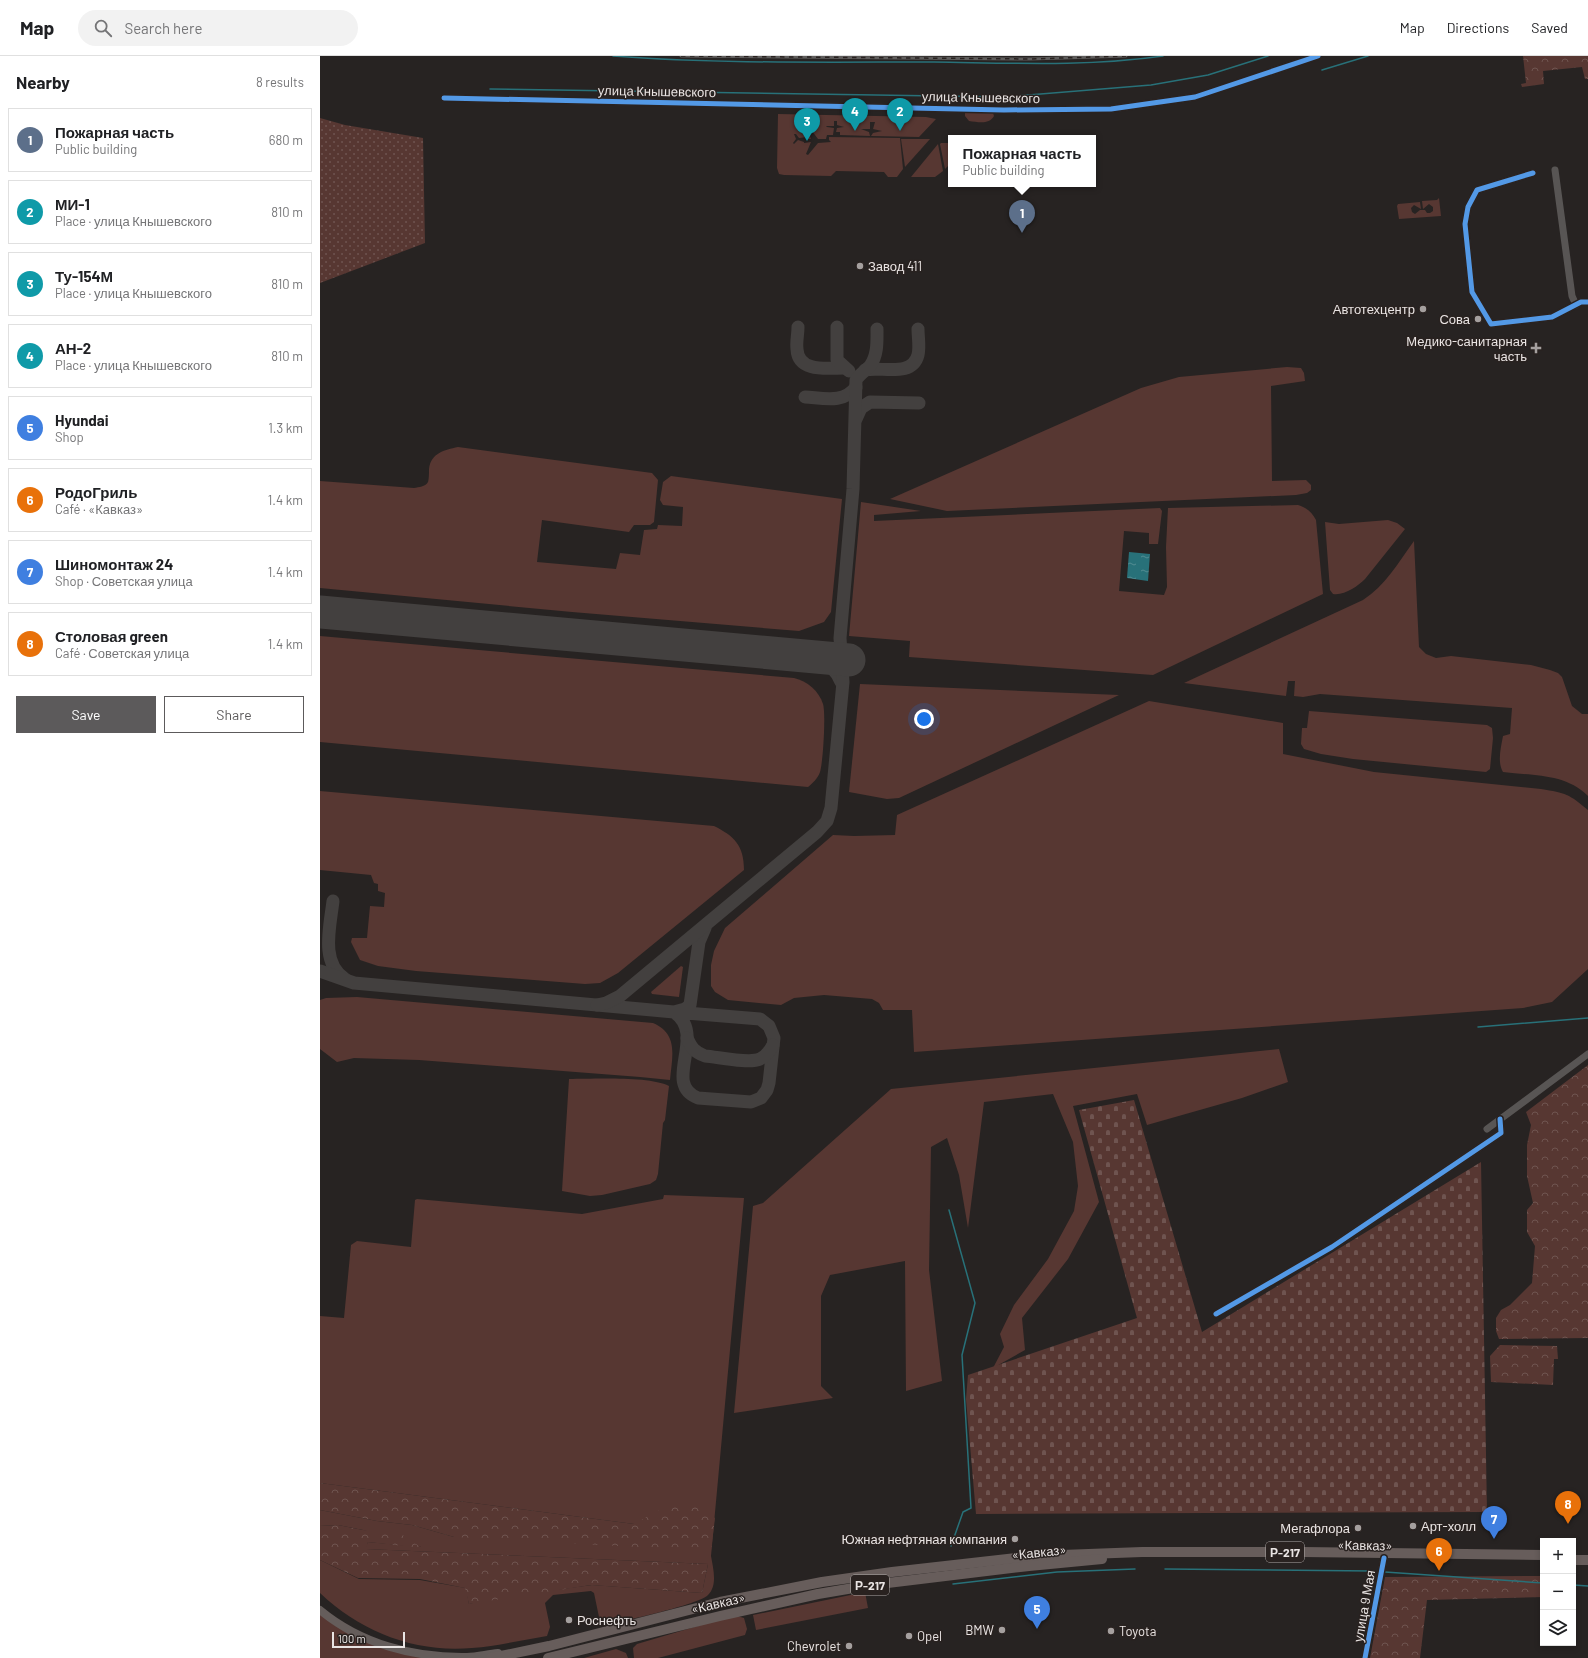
<!DOCTYPE html>
<html lang="en">
<head>
<meta charset="utf-8">
<style>
	:root { --surface:#fff; --page:#f2f2f2; --text:#202124; --muted:#757577; --line:#e0e0e0; --accent:#5c5a5b }
	body { margin:0; font-family:Barlow,sans-serif; background:var(--page); color:var(--text) }
	.controls { position:absolute; right:12px; bottom:12px; display:grid; overflow:hidden; border-radius:0px; box-shadow:0 2px 6px #0003 }
	.controls button { width:36px; height:36px; display:grid; place-items:center; padding:0; border:0; border-bottom:1px solid var(--line); background:var(--surface); color:var(--text); font:20px sans-serif }
	.scale { position:absolute; left:12px; bottom:10px; width:73px; box-sizing:border-box; padding-left:4px; border:2px solid #e9e4e3; border-top:0; font-size:11px; line-height:14px; white-space:nowrap; color:#e9e4e3; -webkit-text-stroke:3px #292220; paint-order:stroke }
	.you { position:absolute; left:604px; top:663px; width:14px; height:14px; margin:-10px; border:3px solid #fff; border-radius:50%; background:#1a73e8; box-shadow:0 0 0 6px #1a73e833 }
	.badge { display:grid; place-items:center; width:26px; height:26px; border-radius:50%; background:var(--accent); color:#fff; font-size:13px; font-weight:700 }
	.pin { position:absolute; translate:-50% -33px; filter:drop-shadow(0 1px 2px #0008) }
	.pin::after { content:''; position:absolute; top:21px; width:14px; height:12px; background:inherit; clip-path:polygon(0 0,100% 0,50% 100%) }
	.popup { position:absolute; left:628px; top:79px; width:148px; height:52px; box-sizing:border-box; display:grid; place-content:center; border-radius:0px; background:var(--surface); filter:drop-shadow(0 1px 3px #0005); font-size:13px; white-space:nowrap; color:var(--muted) }
	.popup b { font-size:15px; color:var(--text) }
	.popup::after { content:''; position:absolute; left:50%; top:100%; margin-left:-8px; border:8px solid transparent; border-top-color:var(--surface) }
	.list { margin:0; padding:0; list-style:none }
	h2 { display:flex; justify-content:space-between; align-items:center; height:52px; margin:0; padding:0 16px; font-size:17px }
	h2 small { font-size:13px; font-weight:400; color:var(--muted) }
	.list li { display:grid; grid-template-columns:26px 1fr auto; gap:12px; align-items:center; box-sizing:border-box; height:64px; margin:0 8px 8px; padding:0 8px; border:1px solid var(--line); border-radius:0px }
	.list b { display:block; font-size:15px; white-space:nowrap }
	.list p { margin:0; font-size:13px; white-space:nowrap; color:var(--muted) }
	.list em { font-size:13px; font-style:normal; color:var(--muted) }
	.actions { display:flex; gap:8px; padding:12px 16px }
	.actions a { flex:1; padding:9px 0; border:1px solid var(--accent); border-radius:0px; text-align:center; font-size:14px; color:var(--accent) }
	.actions .main { background:var(--accent); color:#fff }
	.icon { flex:none; width:22px; height:22px; fill:none; stroke:currentColor; stroke-width:2; stroke-linecap:round; stroke-linejoin:round }
	.map { position:relative; flex:none; width:1268px; height:1602px; overflow:hidden }
	header { display:flex; align-items:center; gap:24px; box-sizing:border-box; height:56px; padding:0 20px; background:var(--surface); border-bottom:1px solid var(--line) }
	header strong { font-size:19px }
	nav { display:flex; gap:22px; margin-inline-start:auto; font-size:14px }
	.search { width:280px; height:36px; background:var(--page); display:flex; align-items:center; gap:10px; box-sizing:border-box; padding:0 14px; border-radius:22px; color:var(--muted); font-size:15px }
	main { display:flex }
	aside { flex:1; background:var(--surface) }
	.map>svg:first-child { display:block }
</style>
</head>
<body>
<header>
<strong>Map</strong>
<div class="search"><svg class="icon" aria-label="search" viewBox="0 0 24 24"><circle cx="10" cy="10" r="6"/><path d="M15 15l6 6"/></svg>Search here</div>
<nav><a>Map</a><a>Directions</a><a>Saved</a></nav>
</header>
<main>
<aside>
<h2>Nearby<small>8 results</small></h2>
<ul class="list">
<li><span class="badge" style="background:#5c6f8a">1</span><div><b>Пожарная часть</b><p>Public building</p></div><em>680 m</em></li>
<li><span class="badge" style="background:#0f9aa8">2</span><div><b>МИ-1</b><p>Place · улица Кнышевского</p></div><em>810 m</em></li>
<li><span class="badge" style="background:#0f9aa8">3</span><div><b>Ту-154М</b><p>Place · улица Кнышевского</p></div><em>810 m</em></li>
<li><span class="badge" style="background:#0f9aa8">4</span><div><b>АН-2</b><p>Place · улица Кнышевского</p></div><em>810 m</em></li>
<li><span class="badge" style="background:#3f7fe0">5</span><div><b>Hyundai</b><p>Shop</p></div><em>1.3 km</em></li>
<li><span class="badge" style="background:#e8710a">6</span><div><b>РодоГриль</b><p>Café · «Кавказ»</p></div><em>1.4 km</em></li>
<li><span class="badge" style="background:#3f7fe0">7</span><div><b>Шиномонтаж 24</b><p>Shop · Советская улица</p></div><em>1.4 km</em></li>
<li><span class="badge" style="background:#e8710a">8</span><div><b>Столовая green</b><p>Café · Советская улица</p></div><em>1.4 km</em></li>
</ul>
<div class="actions"><a class="main">Save</a><a>Share</a></div>
</aside>
<div class="map">
<svg width="1268" height="1602" viewBox="0 0 1268 1602">
	<defs>
		<pattern id="forest-crowns" width="20" height="18" patternUnits="userSpaceOnUse"><rect width="20" height="18" fill="#573732"/><path d="M2 6a3 3 0 1 1 6 0M12 15a3 3 0 1 1 6 0" fill="none" stroke="#6f5450"/></pattern>
		<pattern id="cemetery-stones" width="16" height="16" patternUnits="userSpaceOnUse"><rect width="16" height="16" fill="#573732"/><path d="M2 7V4a2 2 0 0 1 4 0v3zM10 15v-3a2 2 0 0 1 4 0v3z" fill="#6f5450"/></pattern>
		<pattern id="garden-dots" width="8" height="8" patternUnits="userSpaceOnUse"><rect width="8" height="8" fill="#573732"/><path d="M2 2h.1M6 6h.1" fill="none" stroke="#6f5450" stroke-width="1.8" stroke-linecap="round"/></pattern>
		<pattern id="water-ripples" width="26" height="14" patternUnits="userSpaceOnUse"><rect width="26" height="14" fill="#287179"/><path d="M2 4q2-2 4 0t4 0M15 11q2-2 4 0t4 0" fill="none" stroke="#528c92"/></pattern>
	</defs>
	<rect width="100%" height="100%" fill="#272322"/>
	<g fill="#573732">
		<path d="M 645,56 L 673,57 L 674,60 C 669,69 658,66 649,65 L 645,60 Z"/>
		<path d="M 458,58 L 606,61 L 616,63 L 599,81 L 551,80 L 553,77 L 562,75 L 553,73 L 555,66 L 550,66 L 550,73 L 541,73 L 549,76 L 550,80 L 520,79 L 520,76 L 516,76 L 517,72 L 524,71 L 517,69 L 517,65 L 514,65 L 514,70 L 506,70 L 507,71 L 514,72 L 513,79 L 507,79 L 506,83 L 498,83 L 489,71 L 487,71 L 491,83 L 488,83 L 488,81 L 479,82 L 476,78 L 474,78 L 476,83 L 473,87 L 474,88 L 478,84 L 484,86 L 484,87 L 491,86 L 486,98 L 488,99 L 498,87 L 511,86 L 509,84 L 509,81 L 580,82 L 583,113 L 577,121 L 568,121 L 564,116 L 516,115 L 511,120 L 464,119 L 459,118 L 457,112 Z"/>
		<path d="M 581,83 L 610,83 L 585,111 Z"/>
		<path d="M 621,87 L 631,87 L 631,107 L 625,113 L 620,88 Z"/>
		<path d="M 618,88 L 623,115 L 615,121 L 591,121 Z"/>
		<path d="M 1119,142 L 1121,160 L 1079,163 L 1077,150 L 1078,148 L 1100,146 L 1101,153 L 1094,149 L 1091,152 L 1092,156 L 1095,158 L 1100,154 L 1105,154 L 1107,157 L 1110,157 L 1113,155 L 1113,151 L 1109,148 L 1103,153 L 1102,145 L 1117,144 Z"/>
		<path d="M 967,311 L 981,312 L 984,317 L 985,325 L 951,330 L 952,425 L 986,424 L 991,429 L 991,434 L 987,437 L 976,439 L 627,455 L 570,443 L 821,332 L 859,321 Z"/>
		<path d="M 138,391 L 332,417 L 338,424 L 334,466 L 330,469 L 314,469 L 309,476 L 222,464 L 217,506 L 296,513 L 300,497 L 320,499 L 324,474 L 337,473 L 338,469 L 362,470 L 363,451 L 343,449 L 340,444 L 343,426 L 351,420 L 522,443 L 511,556 L 504,566 L 479,575 L 252,556 L 0,532 L 0,425 L 94,432 C 99,431 105,431 108,426 C 109,423 109,417 109,413 C 111,397 124,394 138,391 Z"/>
		<path d="M 541,446 L 601,455 L 554,459 L 554,465 L 840,452 L 842,455 L 838,488 L 829,488 L 829,477 L 804,475 L 799,535 L 844,539 L 847,531 L 846,491 L 848,452 L 978,449 C 987,452 992,456 996,464 L 1003,538 L 833,619 L 589,601 L 590,585 L 529,580 Z"/>
		<path d="M 1068,464 L 1077,467 L 1085,473 L 1045,523 C 1038,530 1024,540 1013,538 L 1010,534 L 1005,466 L 1019,468 Z"/>
		<path d="M 1094,485 L 1099,591 L 1106,598 L 1116,602 L 1131,600 L 1211,609 L 1230,614 L 1238,617 L 1242,621 L 1252,650 L 1262,658 L 1268,658 L 1268,740 C 1245,717 1213,720 1183,716 C 1177,706 1181,691 1183,680 L 1190,678 L 1192,652 L 1000,638 L 983,641 L 974,640 L 975,625 L 968,625 L 966,640 L 864,627 L 1043,544 C 1065,530 1078,507 1094,485 Z"/>
		<path d="M 0,580 L 474,622 C 487,625 499,635 503,648 C 506,658 503,706 500,716 C 498,722 493,727 488,731 L 0,686 Z"/>
		<path d="M 540,628 L 799,639 L 579,742 L 567,743 L 529,736 Z"/>
		<path d="M 829,645 L 963,667 L 963,698 L 1054,716 L 1221,733 C 1246,737 1249,738 1268,754 L 1268,913 L 1232,946 L 1203,952 L 594,996 L 592,954 L 563,954 L 559,947 L 552,943 L 504,939 L 474,942 L 461,949 L 408,944 L 395,936 L 391,930 L 391,909 L 394,895 L 405,872 L 513,779 L 534,780 L 575,779 L 577,759 Z"/>
		<path d="M 989,655 L 1167,669 L 1172,672 L 1173,682 L 1170,713 L 1166,716 L 1033,703 L 1001,698 L 984,693 L 981,688 L 982,672 L 987,672 Z"/>
		<path d="M 0,735 L 394,770 C 414,780 424,789 424,814 L 298,917 L 280,927 L 265,928 L 96,915 L 58,910 L 40,904 L 31,886 L 32,882 L 47,882 L 50,850 L 64,851 L 65,837 L 58,835 L 58,828 L 54,827 L 51,819 L 0,814 Z"/>
		<path d="M 361,910 L 363,911 L 359,941 L 332,938 L 331,936 Z"/>
		<path d="M 37,941 L 333,967 C 359,978 352,1001 350,1024 L 320,1021 L 99,1004 L 34,1002 L 17,1006 L 0,993 L 0,944 L 6,942 Z"/>
		<path d="M 959,993 L 968,1026 L 922,1042 L 827,1069 L 817,1038 L 753,1050 L 779,1146 L 748,1203 L 702,1262 L 705,1294 L 673,1312 L 684,1291 L 680,1278 L 694,1249 L 728,1203 L 754,1155 L 758,1130 L 753,1086 L 733,1038 L 664,1046 L 648,1172 L 639,1119 L 627,1082 L 611,1091 L 609,1214 L 622,1325 L 586,1335 L 585,1205 L 510,1219 L 501,1240 L 501,1330 L 513,1342 L 414,1357 L 433,1150 L 443,1147 L 571,1033 Z"/>
		<path d="M 249,1023 C 273,1023 329,1020 349,1030 L 345,1064 L 343,1067 L 338,1118 L 336,1124 L 330,1128 L 282,1139 L 270,1140 L 242,1135 Z"/>
		<path d="M 344,1139 L 424,1142 L 391,1500 C 393,1512 398,1529 388,1539 C 378,1549 305,1564 288,1569 L 279,1567 L 278,1564 L 279,1561 L 274,1537 L 271,1535 L 233,1539 L 225,1547 L 230,1571 L 227,1580 C 202,1584 177,1590 152,1592 C 95,1597 41,1576 0,1537 L 0,1504 L 39,1523 L 100,1524 L 146,1532 L 149,1548 L 168,1543 L 272,1529 L 382,1537 L 388,1508 L 45,1493 L 48,1486 L 101,1491 L 43,1474 L 18,1469 L 0,1470 L 0,1454 L 57,1465 L 92,1469 L 134,1481 L 314,1468 L 0,1427 L 0,1260 L 24,1262 L 31,1189 L 37,1185 L 91,1191 L 95,1144 L 97,1143 L 262,1158 L 343,1143 Z"/>
		<path d="M 545,1536 L 548,1552 L 436,1574 L 433,1559 Z"/>
		<path d="M 0,1557 L 14,1569 L 109,1602 L 0,1602 Z"/>
		<path d="M 417,1560 L 424,1562 L 427,1573 L 425,1579 L 338,1602 L 314,1602 L 313,1592 L 317,1588 L 408,1561 Z"/>
		<path d="M 296,1593 L 306,1597 L 308,1602 L 264,1602 Z"/>
	</g>
	<g fill="url(#forest-crowns)">
		<path d="M 1203,0 L 1268,0 L 1268,23 L 1265,23 L 1262,11 L 1223,15 L 1224,28 L 1202,31 L 1201,28 L 1206,27 Z"/>
		<path d="M 1268,1009 L 1268,1282 L 1179,1283 L 1176,1275 L 1176,1262 L 1181,1254 L 1190,1249 L 1212,1227 L 1215,1190 L 1207,1176 L 1207,1154 L 1213,1147 L 1207,1120 L 1207,1089 L 1211,1069 L 1206,1056 Z"/>
		<path d="M 1180,1289 L 1237,1290 L 1238,1303 L 1234,1303 L 1233,1329 L 1171,1326 L 1170,1300 Z"/>
		<path d="M 0,1427 L 314,1468 L 347,1450 L 371,1447 L 395,1462 L 391,1495 L 134,1481 L 92,1469 L 57,1465 L 0,1454 Z"/>
		<path d="M 18,1469 L 43,1474 L 81,1478 L 102,1492 L 48,1486 L 46,1493 L 388,1508 L 382,1537 L 271,1529 L 149,1548 L 145,1532 L 100,1523 L 38,1522 L 0,1504 L 0,1470 Z"/>
		<path d="M 1223,1520 L 1223,1541 L 1107,1544 L 1100,1602 L 1050,1602 L 1065,1521 Z"/>
	</g>
	<path fill="url(#cemetery-stones)" d="M 814,1044 L 882,1276 L 1161,1106 L 1167,1456 L 656,1458 L 646,1343 L 648,1319 L 817,1262 L 759,1054 Z"/>
	<path fill="url(#garden-dots)" d="M 0,62 L 25,69 L 103,82 L 105,187 L 0,227 Z"/>
	<path fill="url(#water-ripples)" d="M 809,496 L 830,498 L 828,525 L 807,522 Z"/>
	<g fill="none" stroke-linecap="round" stroke-linejoin="round">
		<g stroke="#287179" stroke-width="1.5">
			<path d="M 293,0 C 400,8 507,6 614,6 C 690,7 767,11 843,0"/>
			<path d="M 1002,14 L 1048,0"/>
			<path d="M 170,33 L 685,41 L 831,29 L 888,19 L 948,0"/>
			<path d="M 1158,971 L 1268,962"/>
			<path d="M 629,1154 L 655,1247 L 642,1299 L 651,1452 L 643,1456 L 631,1490"/>
			<path d="M 845,1513 L 1053,1515"/>
			<path d="M 1065,1516 L 1223,1527"/>
			<path d="M 633,1528 L 737,1516 L 815,1513"/>
			<path d="M 1253,1529 L 1268,1530"/>
		</g>
		<g stroke="#43403f" stroke-width="13">
			<path d="M 478,271 C 478,279 476,286 477,293 C 478,317 508,312 524,312"/>
			<path d="M 517,271 L 517,304 L 529,315"/>
			<path d="M 545,314 C 561,310 592,322 598,299 C 600,291 598,281 598,273"/>
			<path d="M 485,341 C 503,342 524,348 536,331"/>
			<path d="M 536,363 L 541,352 L 550,346 L 599,347"/>
			<path d="M 495,601 C 507,606 516,613 521,626"/>
			<path d="M 13,845 C 10,871 0,907 25,923"/>
			<path d="M 0,915 L 34,927 L 354,956 L 440,963 L 449,970 L 454,982 L 449,1027 L 447,1034 L 441,1042 L 431,1046 L 378,1042 C 341,1028 388,979 354,956 L 365,953 L 370,949 L 379,886 L 385,872"/>
			<path d="M 277,949 L 286,947 L 300,940 L 497,776 L 507,765 L 511,752 L 523,626 L 520,582 L 533,433 L 536,324 C 540,318 545,315 550,310 C 558,299 557,285 557,273"/>
			<path d="M 367,982 C 371,991 374,996 385,1000 C 398,1001 429,1008 440,1003 C 446,1000 450,995 453,989"/>
		</g>
		<path stroke="#43403f" stroke-width="33" d="M 0,556 L 529,604"/>
		<g stroke="#585554" stroke-width="7">
			<path d="M 124,42 L 684,54 L 791,53 L 875,41 L 998,0"/>
			<path d="M 1235,114 L 1252,240 L 1256,249"/>
			<path d="M 1213,117 L 1157,134 L 1148,151 L 1145,168 L 1152,236 L 1171,268 L 1232,261 L 1261,246 L 1268,246"/>
			<path d="M 1167,1073 L 1268,998"/>
			<path d="M 896,1258 L 1012,1191 L 1181,1077 L 1180,1063"/>
			<path d="M 1045,1602 L 1064,1502"/>
		</g>
		<path stroke="#655d5b" stroke-width="8" d="M 0,1554 C 41,1588 94,1602 147,1601 C 157,1601 167,1598 178,1597"/>
		<g stroke="#675d5b" stroke-width="10">
			<path d="M 1253,1504 L 1268,1504"/>
			<path d="M 171,1602 L 229,1590 L 400,1546 L 502,1526 L 572,1516 L 715,1500 L 822,1496 L 983,1496 L 1223,1499"/>
			<path d="M 228,1602 L 400,1560 L 498,1538 L 551,1529 L 709,1510 L 782,1503"/>
		</g>
		<defs>
			<path id="rail" d="M 361,0 L 710,3 L 806,0"/>
		</defs>
		<use href="#rail" stroke="#5f5d5c" stroke-width="3"/>
		<use href="#rail" stroke="#292220" stroke-width="1.5" stroke-dasharray="4.5" stroke-linecap="butt"/>
		<defs>
			<g id="cycleway">
				<path d="M 124,42 L 684,54 L 791,53 L 875,41 L 998,0"/>
				<path d="M 1213,117 L 1157,134 L 1148,151 L 1145,168 L 1152,236 L 1171,268 L 1232,261 L 1261,246 L 1268,246"/>
				<path d="M 896,1258 L 1012,1191 L 1181,1077 L 1180,1063"/>
				<path d="M 1045,1602 L 1064,1502"/>
			</g>
		</defs>
		<use href="#cycleway" stroke="#292220" stroke-width="8"/>
		<use href="#cycleway" stroke="#5399e6" stroke-width="5"/>
	</g>
	<g fill="#a5a09f" stroke="#292220" stroke-width="1.5">
		<circle cx="540" cy="210" r="4"/>
		<circle cx="1103" cy="253" r="4"/>
		<circle cx="1158" cy="263" r="4"/>
		<path d="M1214 286h4v4h4v4h-4v4h-4v-4h-4v-4h4z"/>
		<circle cx="1093" cy="1470" r="4"/>
		<circle cx="1038" cy="1472" r="4"/>
		<circle cx="695" cy="1483" r="4"/>
		<circle cx="249" cy="1564" r="4"/>
		<circle cx="682" cy="1574" r="4"/>
		<circle cx="791" cy="1575" r="4"/>
		<circle cx="589" cy="1580" r="4"/>
		<circle cx="529" cy="1590" r="4"/>
	</g>
	<g text-anchor="middle" dominant-baseline="central" stroke-width="3" stroke-linejoin="round" paint-order="stroke">
		<g fill="#292220" stroke="#afaaa8" stroke-width="1">
			<rect x="946" y="1486" width="38" height="20" rx="3"/>
			<rect x="531" y="1519" width="38" height="20" rx="3"/>
		</g>
		<g font-size="12" font-weight="bold" fill="#e9e4e3">
			<text x="965" y="1496">Р-217</text>
			<text x="550" y="1529">Р-217</text>
		</g>
		<g font-size="13" fill="#e9e4e3" stroke="#292220">
			<text transform="translate(337 35) rotate(1)">улица Кнышевского</text>
			<text transform="translate(661 41) rotate(1)">улица Кнышевского</text>
			<text transform="translate(1045 1489) rotate(1)">«Кавказ»</text>
			<text transform="translate(719 1496) rotate(-6)">«Кавказ»</text>
			<text transform="translate(398 1547) rotate(-13)">«Кавказ»</text>
			<text transform="translate(1044 1550) rotate(-80)">улица 9 Мая</text>
		</g>
		<g font-size="13" fill="#e9e4e3" stroke="#292220" text-anchor="end">
			<text x="548" y="210" text-anchor="start">Завод 411</text>
			<text x="1095" y="253">Автотехцентр</text>
			<text x="1150" y="263">Сова</text>
			<text x="1207" y="285">Медико-санитарная<tspan x="1207" dy="15">часть</tspan></text>
			<text x="1101" y="1470" text-anchor="start">Арт-холл</text>
			<text x="1030" y="1472">Мегафлора</text>
			<text x="687" y="1483">Южная нефтяная компания</text>
			<text x="257" y="1564" text-anchor="start">Роснефть</text>
			<text x="674" y="1574">BMW</text>
			<text x="799" y="1575" text-anchor="start">Toyota</text>
			<text x="597" y="1580" text-anchor="start">Opel</text>
			<text x="521" y="1590">Chevrolet</text>
		</g>
	</g>
</svg>
<div class="controls">
<button>+</button>
<button>−</button>
<button><svg class="icon" aria-label="layers" viewBox="0 0 24 24"><path d="M12 4l9 5-9 5-9-5zM3 14l9 5 9-5"/></svg></button>
</div>
<div class="scale">100 m</div>
<div class="you"></div>
<div class="pin badge" style="left:702px;top:177px;background:#5c6f8a">1</div>
<div class="popup"><b>Пожарная часть</b>Public building</div>
<div class="pin badge" style="left:580px;top:75px;background:#0f9aa8">2</div>
<div class="pin badge" style="left:487px;top:85px;background:#0f9aa8">3</div>
<div class="pin badge" style="left:535px;top:75px;background:#0f9aa8">4</div>
<div class="pin badge" style="left:717px;top:1573px;background:#3f7fe0">5</div>
<div class="pin badge" style="left:1119px;top:1515px;background:#e8710a">6</div>
<div class="pin badge" style="left:1174px;top:1483px;background:#3f7fe0">7</div>
<div class="pin badge" style="left:1248px;top:1468px;background:#e8710a">8</div>
</div>
</main>
</body>
</html>
